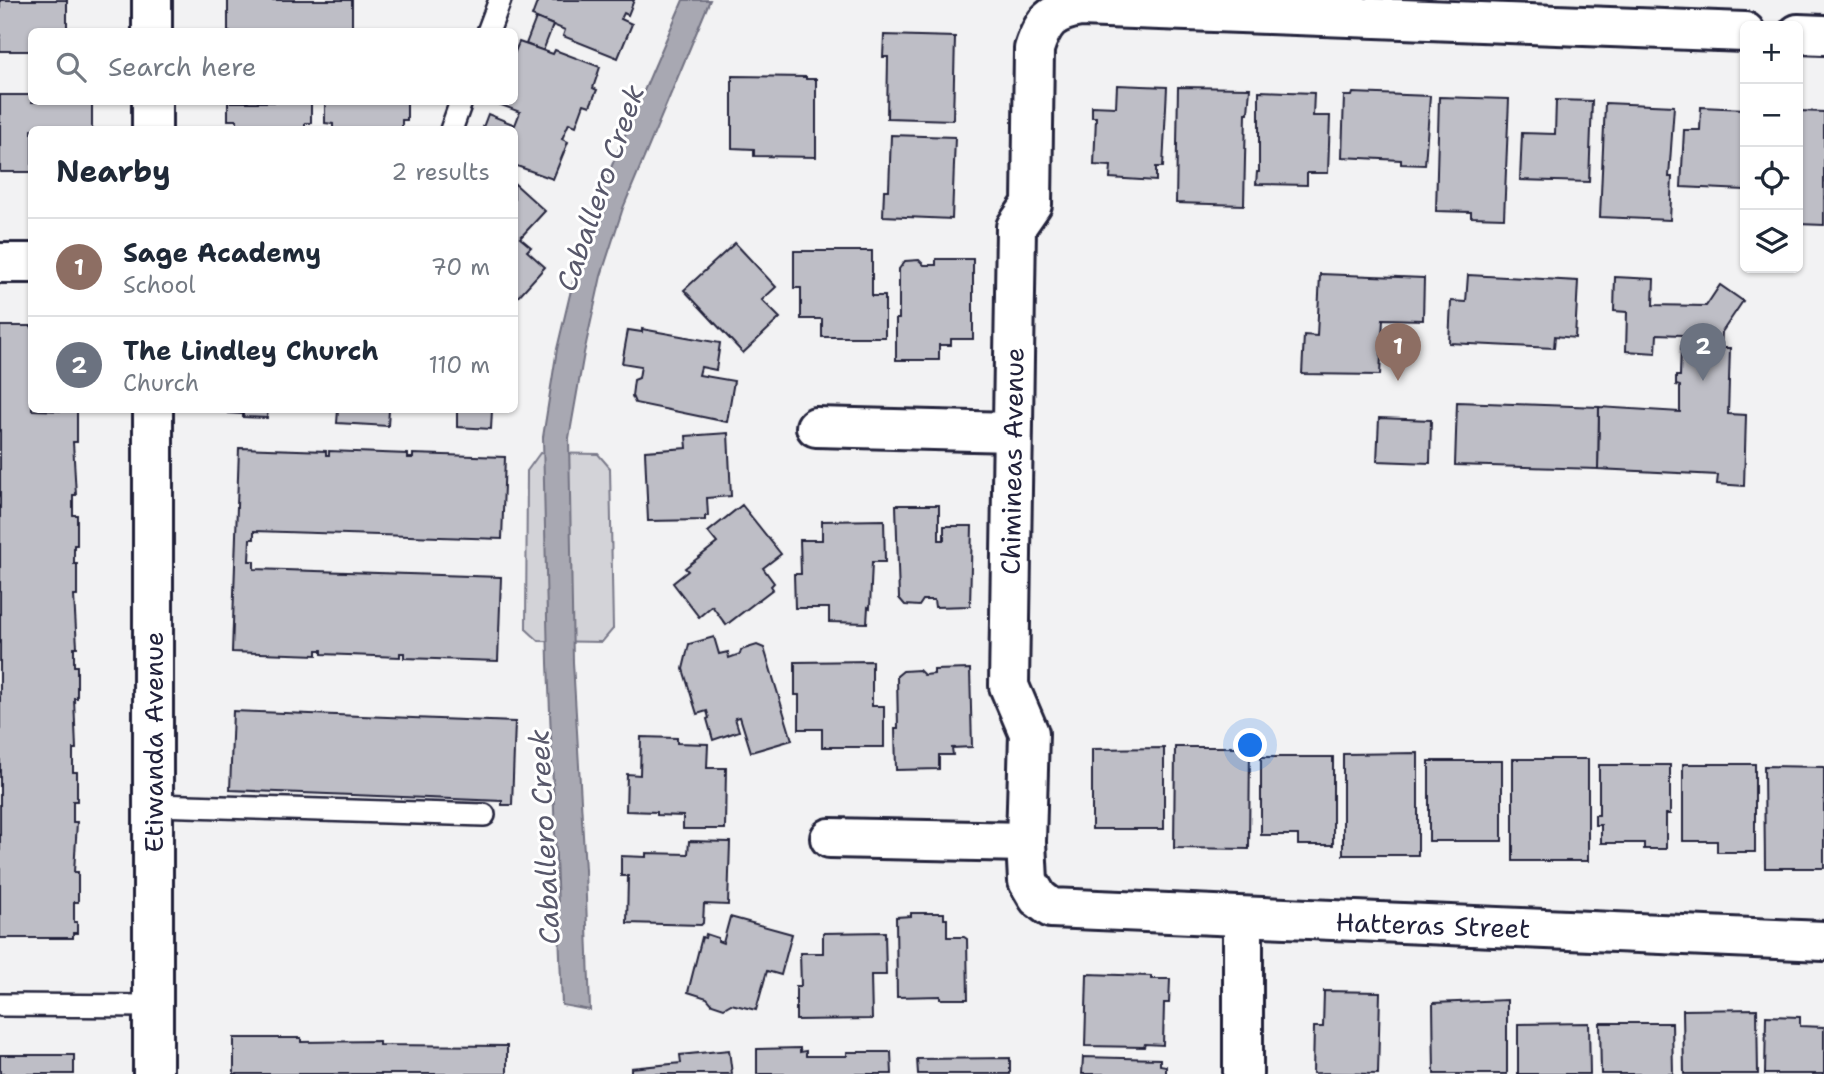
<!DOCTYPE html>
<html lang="en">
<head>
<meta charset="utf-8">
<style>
	:root { --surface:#fff; --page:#f2f2f3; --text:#1f2937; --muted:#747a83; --line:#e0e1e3; --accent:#0f766e }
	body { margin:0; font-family:"Shantell Sans",sans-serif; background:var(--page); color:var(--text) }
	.controls { position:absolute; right:21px; top:21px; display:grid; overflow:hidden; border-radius:10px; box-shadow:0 2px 5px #0004 }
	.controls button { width:63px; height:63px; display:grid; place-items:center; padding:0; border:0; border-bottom:2px solid var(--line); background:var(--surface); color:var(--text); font:35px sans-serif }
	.you { position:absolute; left:1251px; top:746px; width:24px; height:24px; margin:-18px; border:5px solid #fff; border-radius:50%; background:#1a73e8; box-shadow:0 0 0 10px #1a73e833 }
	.badge { display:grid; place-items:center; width:46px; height:46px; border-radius:50%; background:var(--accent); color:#fff; font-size:23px; font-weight:700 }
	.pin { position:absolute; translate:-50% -58px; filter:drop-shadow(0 2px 4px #0008) }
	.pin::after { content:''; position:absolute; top:37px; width:24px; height:21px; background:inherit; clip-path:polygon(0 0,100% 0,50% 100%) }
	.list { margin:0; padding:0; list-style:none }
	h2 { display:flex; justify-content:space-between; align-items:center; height:91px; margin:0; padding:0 28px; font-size:30px }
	h2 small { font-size:23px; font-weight:400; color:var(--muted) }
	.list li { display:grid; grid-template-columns:46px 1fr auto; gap:21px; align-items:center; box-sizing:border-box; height:98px; padding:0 28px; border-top:2px solid var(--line) }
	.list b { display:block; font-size:26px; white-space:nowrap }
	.list p { margin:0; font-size:23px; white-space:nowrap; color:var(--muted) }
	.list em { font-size:23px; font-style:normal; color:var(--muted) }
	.icon { flex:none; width:38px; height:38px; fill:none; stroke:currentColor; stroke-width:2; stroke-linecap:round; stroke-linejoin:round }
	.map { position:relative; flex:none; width:1824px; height:1074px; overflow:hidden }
	.search { position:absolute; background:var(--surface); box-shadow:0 2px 5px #0004; left:28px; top:28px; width:490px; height:77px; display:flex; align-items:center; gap:18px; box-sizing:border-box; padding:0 24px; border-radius:10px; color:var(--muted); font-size:26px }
	.panel { position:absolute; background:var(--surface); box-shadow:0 2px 5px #0004; left:28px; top:126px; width:490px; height:287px; border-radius:10px }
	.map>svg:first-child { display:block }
</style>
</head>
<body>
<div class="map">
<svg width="1824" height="1074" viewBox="0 0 1824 1074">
	<rect width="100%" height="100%" fill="#f2f2f3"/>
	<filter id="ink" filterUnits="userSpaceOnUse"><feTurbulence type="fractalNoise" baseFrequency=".0143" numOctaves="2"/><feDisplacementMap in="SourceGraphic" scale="14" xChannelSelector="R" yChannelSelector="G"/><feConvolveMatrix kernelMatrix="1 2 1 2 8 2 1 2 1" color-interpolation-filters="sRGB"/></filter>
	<g filter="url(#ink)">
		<path fill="#d3d3d8" stroke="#7a7a8a" stroke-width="2" d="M 540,453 L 598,454 L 610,468 L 613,629 L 602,642 L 539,641 L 526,629 L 527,471 Z"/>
		<path fill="#a8a8b2" stroke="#727282" stroke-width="2" d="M 683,0 L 710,0 L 623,208 L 601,276 L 584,353 L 569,438 L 573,662 L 585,870 L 590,1010 L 562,1005 L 548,663 L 543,437 L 557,349 L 576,269 L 597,200 Z"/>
		<g fill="#bebec6" stroke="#22223b" stroke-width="2">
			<path d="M 0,0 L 67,0 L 67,32 L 32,32 L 32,51 L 0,51 Z"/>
			<rect x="228" y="0" width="124" height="32"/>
			<path d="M 538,0 L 634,0 L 628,15 L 624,13 L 621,19 L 632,24 L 618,58 L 563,36 L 565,30 L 532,16 Z"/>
			<path d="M 536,18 L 553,25 L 543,51 L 526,44 Z"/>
			<path d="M 884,35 L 955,37 L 953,120 L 887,118 L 888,57 L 883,57 Z"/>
			<path d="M 519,42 L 553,54 L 555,50 L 600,67 L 593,88 L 597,90 L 590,106 L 584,104 L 576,126 L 569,123 L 562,139 L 568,142 L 553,179 L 514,165 L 514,130 L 482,130 L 488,114 L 515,125 L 520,112 L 496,103 L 497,102 L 514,102 L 514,54 Z"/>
			<path d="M 732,76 L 806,77 L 806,79 L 816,79 L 816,157 L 754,156 L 754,149 L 732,148 Z"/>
			<path d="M 1117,85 L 1167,87 L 1163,167 L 1156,167 L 1156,181 L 1110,178 L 1111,166 L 1094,165 L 1096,117 L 1092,117 L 1092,106 L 1116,107 Z"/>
			<path d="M 1178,87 L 1250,88 L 1248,113 L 1246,113 L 1244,205 L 1176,203 Z"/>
			<path d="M 1259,91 L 1314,93 L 1313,116 L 1330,116 L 1328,173 L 1307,173 L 1307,185 L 1256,184 L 1257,172 L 1259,172 Z"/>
			<path d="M 1353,93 L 1430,96 L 1425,165 L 1401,164 L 1401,160 L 1342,157 L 1344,96 L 1352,96 Z"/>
			<path d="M 0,95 L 32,95 L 32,102 L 92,102 L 92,130 L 32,130 L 32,172 L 0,172 Z"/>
			<path d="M 1439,97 L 1509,99 L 1504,218 L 1471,217 L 1471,212 L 1436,211 Z"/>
			<path d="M 1556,100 L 1592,101 L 1589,182 L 1520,180 L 1522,133 L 1555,134 Z"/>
			<path d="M 228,102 L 311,102 L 311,123 L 305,123 L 305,130 L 237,130 L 237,120 L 228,120 Z"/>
			<path d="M 325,102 L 407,102 L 407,120 L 402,120 L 402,130 L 333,130 L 333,124 L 325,123 Z"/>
			<path d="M 1605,103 L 1674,106 L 1669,177 L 1672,177 L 1670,220 L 1600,217 Z"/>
			<path d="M 1701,107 L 1745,109 L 1745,190 L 1681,187 L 1684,130 L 1700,130 Z"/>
			<path d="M 1798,111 L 1824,112 L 1824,225 L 1798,224 Z"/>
			<path d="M 891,135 L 955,137 L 952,219 L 883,216 L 884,190 L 889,190 Z"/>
			<path d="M 514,183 L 545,211 L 520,238 L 531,247 L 527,251 L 545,267 L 517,298 L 514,296 Z"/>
			<path d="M 735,243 L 776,287 L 762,300 L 780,318 L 743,353 L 684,290 Z"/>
			<path d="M 794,251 L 872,251 L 872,296 L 885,296 L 885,337 L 822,337 L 822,319 L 801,319 L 801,288 L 794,288 Z"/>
			<path d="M 936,259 L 973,259 L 973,339 L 951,339 L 951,345 L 939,345 L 939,360 L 896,360 L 896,319 L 899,319 L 899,269 L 905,261 L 919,260 L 924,265 L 936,265 Z"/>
			<path d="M 1320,274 L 1424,278 L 1423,320 L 1383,319 L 1380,375 L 1302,374 L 1304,335 L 1317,336 Z"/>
			<path d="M 1468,275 L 1578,281 L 1575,338 L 1555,336 L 1554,348 L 1449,343 L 1451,301 L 1466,302 Z"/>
			<path d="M 1615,277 L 1654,279 L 1653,305 L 1706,306 L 1720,285 L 1743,301 L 1722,332 L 1721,348 L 1730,348 L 1728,414 L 1746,415 L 1744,486 L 1717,484 L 1718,475 L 1598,469 L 1599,407 L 1680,412 L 1680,386 L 1676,385 L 1676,376 L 1680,376 L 1681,346 L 1707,347 L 1707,336 L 1657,334 L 1656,353 L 1626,351 L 1627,312 L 1614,311 Z"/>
			<path d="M 0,326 L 32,326 L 32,410 L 77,411 L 77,442 L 73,442 L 76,495 L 73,495 L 73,515 L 77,515 L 77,545 L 74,545 L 74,564 L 77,564 L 77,596 L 74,596 L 77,647 L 74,647 L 74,666 L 77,666 L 77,698 L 74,698 L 76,749 L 73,749 L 73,772 L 77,772 L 77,801 L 73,801 L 73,822 L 77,822 L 74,872 L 78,872 L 78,902 L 74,902 L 74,922 L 77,922 L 77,933 L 73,933 L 73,938 L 0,938 Z"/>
			<path d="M 642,329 L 720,343 L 716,370 L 701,367 L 699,375 L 734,381 L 727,422 L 635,403 L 632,396 L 634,380 L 639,378 L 641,366 L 622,363 L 628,330 L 642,332 Z"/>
			<path d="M 1457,402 L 1599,407 L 1598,469 L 1455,465 Z"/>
			<path d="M 228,410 L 268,410 L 267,418 L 243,417 L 243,414 L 228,413 Z"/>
			<path d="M 338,410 L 389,410 L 388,426 L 337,423 Z"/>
			<path d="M 457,410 L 492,410 L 491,429 L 457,427 Z"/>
			<path d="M 1379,418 L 1431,420 L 1430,463 L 1377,461 Z"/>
			<path d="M 728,433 L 731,496 L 707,498 L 708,516 L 705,516 L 705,520 L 648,521 L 645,451 L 687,448 L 686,436 Z"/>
			<path d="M 239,448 L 326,451 L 326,455 L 329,455 L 329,451 L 408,454 L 408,458 L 413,458 L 413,454 L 505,457 L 502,539 L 254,531 L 254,539 L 250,539 L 249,561 L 254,561 L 254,569 L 501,577 L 498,661 L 404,658 L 404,653 L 400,653 L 400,657 L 322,654 L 322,650 L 317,650 L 317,655 L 232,652 Z"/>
			<path d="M 742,505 L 781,554 L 763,568 L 774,583 L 771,586 L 773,589 L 726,625 L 712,606 L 699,617 L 673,583 L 688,571 L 685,568 L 717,543 L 708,532 Z"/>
			<path d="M 896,505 L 939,505 L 939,540 L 944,540 L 944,526 L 972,526 L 970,606 L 935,607 L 934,600 L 923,600 L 919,606 L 905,605 L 899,598 Z"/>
			<path d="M 884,520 L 885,562 L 872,562 L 870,608 L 868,607 L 867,623 L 829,622 L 829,608 L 795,608 L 794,574 L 801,574 L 800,540 L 822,540 L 822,521 Z"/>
			<path d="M 714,637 L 719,654 L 728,652 L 729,658 L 740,654 L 741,650 L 757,645 L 764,648 L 792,740 L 751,752 L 740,717 L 735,718 L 739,731 L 713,740 L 707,719 L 709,718 L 707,711 L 697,714 L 683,669 L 689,644 Z"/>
			<path d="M 872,661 L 872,706 L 884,706 L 884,747 L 822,747 L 822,729 L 799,729 L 799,695 L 795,695 L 795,662 Z"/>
			<path d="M 970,669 L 972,747 L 952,748 L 953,755 L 939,755 L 939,769 L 896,770 L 895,728 L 898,728 L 897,676 L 903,671 L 919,670 L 924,675 L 934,674 L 934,670 Z"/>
			<path d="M 233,711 L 515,722 L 512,805 L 502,805 L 502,801 L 230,790 Z"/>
			<path d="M 641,737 L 677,738 L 677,743 L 708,744 L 707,768 L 726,768 L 725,829 L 683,829 L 683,816 L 657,815 L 657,812 L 626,811 L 627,774 L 640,775 Z"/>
			<path d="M 1175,747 L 1250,747 L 1249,849 L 1174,848 Z"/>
			<path d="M 1164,748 L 1164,829 L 1092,829 L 1092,749 Z"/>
			<path d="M 1418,753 L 1418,855 L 1343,855 L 1343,754 Z"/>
			<path d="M 1261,757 L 1333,757 L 1333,845 L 1298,845 L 1298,835 L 1261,835 Z"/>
			<rect x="1513" y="759" width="75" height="102"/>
			<rect x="1429" y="761" width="73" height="80"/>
			<path d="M 1683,764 L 1755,764 L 1755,852 L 1717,852 L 1717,841 L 1683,841 Z"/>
			<path d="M 1599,765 L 1670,765 L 1670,814 L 1666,814 L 1666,849 L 1644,849 L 1644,843 L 1601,843 L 1601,825 L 1595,825 L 1595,815 L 1599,815 Z"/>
			<path d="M 1764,766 L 1824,767 L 1824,868 L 1765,868 Z"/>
			<path d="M 689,841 L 730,842 L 728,905 L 704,904 L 703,923 L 701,925 L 627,923 L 628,876 L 621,876 L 621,856 L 646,857 L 646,853 L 688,854 Z"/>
			<path d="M 911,913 L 944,913 L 944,919 L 947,919 L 947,937 L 964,937 L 967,939 L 968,999 L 940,999 L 940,996 L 897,997 L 896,917 L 911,916 Z"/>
			<path d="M 730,917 L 792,934 L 781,975 L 767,971 L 756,1010 L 731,1004 L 724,1008 L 712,1004 L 707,998 L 688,992 L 702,937 L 705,938 L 706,934 L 718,938 L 718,941 L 723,943 Z"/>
			<path d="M 885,932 L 886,975 L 871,975 L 872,1019 L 796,1020 L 796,986 L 801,986 L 800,953 L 823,953 L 823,933 Z"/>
			<path d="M 1087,974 L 1151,976 L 1151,979 L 1170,979 L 1169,1003 L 1164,1003 L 1163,1045 L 1145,1044 L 1144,1047 L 1085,1046 Z"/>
			<path d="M 1324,991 L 1380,992 L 1378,1074 L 1313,1073 L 1314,1027 L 1323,1027 Z"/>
			<path d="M 1507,1000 L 1507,1074 L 1434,1074 L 1433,1003 Z"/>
			<path d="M 1757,1009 L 1758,1074 L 1684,1074 L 1683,1010 Z"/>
			<path d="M 1766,1016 L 1800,1017 L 1800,1026 L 1824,1027 L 1824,1074 L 1765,1074 Z"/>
			<path d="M 1589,1023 L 1590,1074 L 1518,1074 L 1518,1024 Z"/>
			<path d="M 1600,1023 L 1672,1023 L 1673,1074 L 1601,1074 Z"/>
			<path d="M 234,1038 L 301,1038 L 301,1042 L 379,1041 L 379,1045 L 507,1046 L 507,1074 L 234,1074 Z"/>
			<path d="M 800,1048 L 800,1052 L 806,1051 L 806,1056 L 847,1056 L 847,1052 L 891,1052 L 892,1074 L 757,1074 L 757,1049 Z"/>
			<path d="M 729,1050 L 732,1074 L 631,1074 L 631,1068 L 681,1063 L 680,1055 Z"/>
			<rect x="0" y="1055" width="74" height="19"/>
			<path d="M 1083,1057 L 1160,1059 L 1160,1065 L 1166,1066 L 1166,1074 L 1082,1074 Z"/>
			<path d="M 1010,1058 L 1010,1074 L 918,1074 L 917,1059 Z"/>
		</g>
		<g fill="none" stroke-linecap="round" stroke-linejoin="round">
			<defs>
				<g id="service">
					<path d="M 488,32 L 500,0"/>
					<path d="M 451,130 L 461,102"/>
					<path d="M 153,805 L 484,815"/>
					<path d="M 0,1005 L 153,1006"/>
				</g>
				<g id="minor">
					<path d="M 152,0 L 152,32"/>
					<path d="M 1745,32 L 1080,7 C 1051,12 1043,21 1034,49 L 1032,204 L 1016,227 L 1009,686 L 1029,733 L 1026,842 L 1028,881 L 1038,898 L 1051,908 L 1824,941"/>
					<path d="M 1798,34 L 1824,35"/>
					<path d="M 152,102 L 152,130"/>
					<path d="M 153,410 L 153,1074"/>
					<path d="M 816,427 L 1012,432"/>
					<path d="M 830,838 L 1026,842"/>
					<path d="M 1243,1074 L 1243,917"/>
				</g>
				<path id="tertiary" d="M 0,263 L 32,263"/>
			</defs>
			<use href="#service" stroke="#22223b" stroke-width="26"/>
			<use href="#minor" stroke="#22223b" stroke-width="44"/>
			<use href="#tertiary" stroke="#22223b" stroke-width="44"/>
			<use href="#service" stroke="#fff" stroke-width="21"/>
			<use href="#minor" stroke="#fff" stroke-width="38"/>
			<use href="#tertiary" stroke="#fff" stroke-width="38"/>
		</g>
	</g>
	<g text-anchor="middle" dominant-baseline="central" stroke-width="6" stroke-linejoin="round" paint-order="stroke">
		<g font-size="26" fill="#22223b" stroke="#fff">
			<text transform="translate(1012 461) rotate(-89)">Chimineas Avenue</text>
			<text transform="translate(153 742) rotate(-90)">Etiwanda Avenue</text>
			<text transform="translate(1433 925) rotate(2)">Hatteras Street</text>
		</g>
		<g font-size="28" font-style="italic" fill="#58586b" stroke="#fff">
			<text transform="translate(600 188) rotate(-71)">Caballero Creek</text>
			<text transform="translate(544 837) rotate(-93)">Caballero Creek</text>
		</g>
	</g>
</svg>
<div class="controls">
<button>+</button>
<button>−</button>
<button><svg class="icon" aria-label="locate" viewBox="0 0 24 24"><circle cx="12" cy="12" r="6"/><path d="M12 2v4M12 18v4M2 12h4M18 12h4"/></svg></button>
<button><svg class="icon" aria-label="layers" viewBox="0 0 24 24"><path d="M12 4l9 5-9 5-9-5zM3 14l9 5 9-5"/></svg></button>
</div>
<div class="you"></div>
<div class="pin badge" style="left:1398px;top:381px;background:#8d6e63">1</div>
<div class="pin badge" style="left:1703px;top:381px;background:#6b7280">2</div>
<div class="search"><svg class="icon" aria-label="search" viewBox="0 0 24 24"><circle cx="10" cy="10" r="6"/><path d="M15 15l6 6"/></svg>Search here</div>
<section class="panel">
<h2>Nearby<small>2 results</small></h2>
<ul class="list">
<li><span class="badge" style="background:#8d6e63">1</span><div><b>Sage Academy</b><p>School</p></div><em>70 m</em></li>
<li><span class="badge" style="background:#6b7280">2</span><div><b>The Lindley Church</b><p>Church</p></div><em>110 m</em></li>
</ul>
</section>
</div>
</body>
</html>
